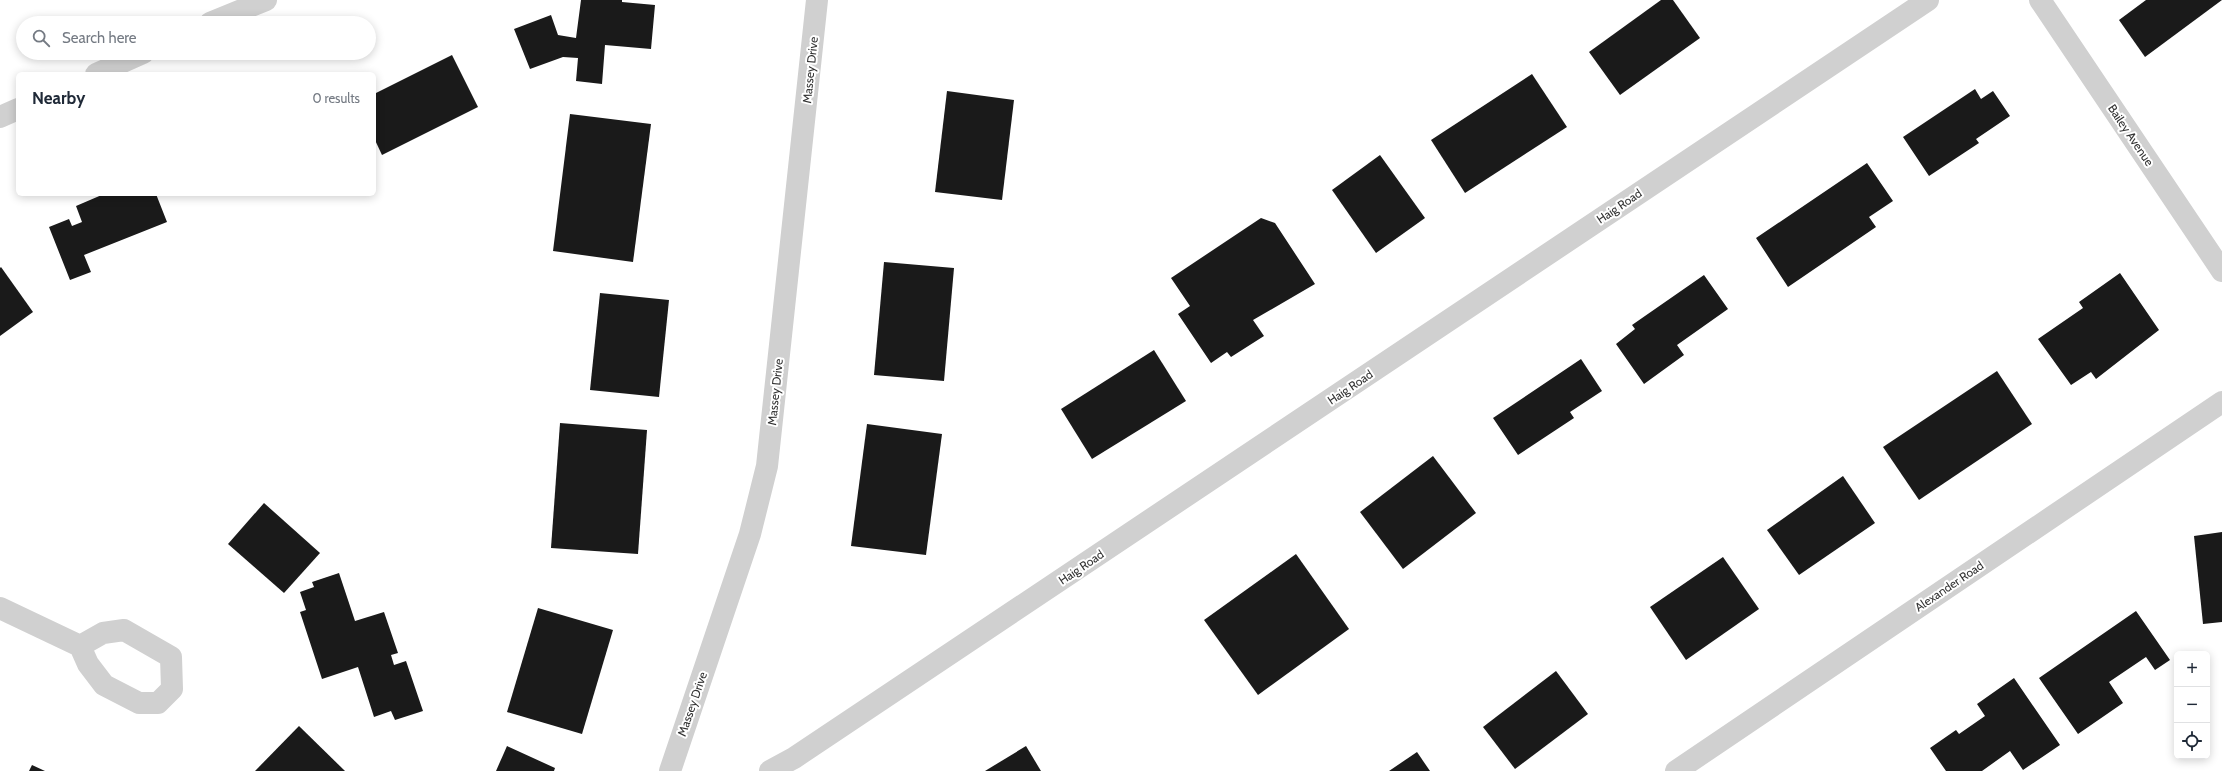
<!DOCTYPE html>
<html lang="en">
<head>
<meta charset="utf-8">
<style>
	:root { --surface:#fff; --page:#f2f2f3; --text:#1f2937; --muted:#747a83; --line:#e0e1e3 }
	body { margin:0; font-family:Cabin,sans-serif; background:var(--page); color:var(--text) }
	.controls { position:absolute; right:12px; bottom:12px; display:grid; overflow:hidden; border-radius:6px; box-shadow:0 2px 10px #0003 }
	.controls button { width:36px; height:36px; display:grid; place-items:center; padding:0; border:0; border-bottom:1px solid var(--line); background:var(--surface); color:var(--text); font:20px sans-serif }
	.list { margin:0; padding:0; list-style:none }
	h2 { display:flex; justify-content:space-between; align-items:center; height:52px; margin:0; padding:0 16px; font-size:17px }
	h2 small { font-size:13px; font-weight:400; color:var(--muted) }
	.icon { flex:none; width:22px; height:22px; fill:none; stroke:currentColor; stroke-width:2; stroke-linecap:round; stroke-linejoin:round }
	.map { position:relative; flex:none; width:2222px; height:771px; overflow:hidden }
	.search { position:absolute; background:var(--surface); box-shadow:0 2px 10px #0003; left:16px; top:16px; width:360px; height:44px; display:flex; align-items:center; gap:10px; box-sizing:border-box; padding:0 14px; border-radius:22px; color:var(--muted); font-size:15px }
	.panel { position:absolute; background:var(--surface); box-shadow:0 2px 10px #0003; left:16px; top:72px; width:360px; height:124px; border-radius:6px }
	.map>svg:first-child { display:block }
</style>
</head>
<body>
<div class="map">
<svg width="2222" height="771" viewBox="0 0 2222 771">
	<rect width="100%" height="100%" fill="#fff"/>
	<g fill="#1a1a1a">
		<path d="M 581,0 L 622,0 L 622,2 L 655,5 L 651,49 L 605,45 L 602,84 L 576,81 L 578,58 L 563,57 L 530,69 L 514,29 L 551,15 L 558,35 L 576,38 Z"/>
		<path d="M 1661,0 L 1673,0 L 1700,38 L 1620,95 L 1589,52 Z"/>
		<path d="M 2146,0 L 2222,0 L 2145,57 L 2119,20 Z"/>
		<path d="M 452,55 L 478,107 L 382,155 L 374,138 L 374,94 Z"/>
		<path d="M 1532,74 L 1567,127 L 1465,193 L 1431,140 Z"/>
		<path d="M 1975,89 L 1981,99 L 1993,91 L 2010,116 L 1976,139 L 1979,143 L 1929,176 L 1903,137 Z"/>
		<path d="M 947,91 L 1014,100 L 1002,200 L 935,192 Z"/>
		<path d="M 570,114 L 651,124 L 633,262 L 553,251 Z"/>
		<path d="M 1380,155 L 1425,218 L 1376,253 L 1332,190 Z"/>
		<path d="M 1867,163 L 1893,201 L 1869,217 L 1876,227 L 1788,287 L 1756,238 Z"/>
		<path d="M 104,194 L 156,194 L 167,222 L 84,255 L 91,272 L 70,280 L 49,227 L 69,219 L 72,226 L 82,222 L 76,206 Z"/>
		<path d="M 1261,218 L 1275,223 L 1315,284 L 1253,320 L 1264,336 L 1231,357 L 1227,352 L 1211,363 L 1178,314 L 1190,306 L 1171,278 Z"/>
		<path d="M 884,262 L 954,268 L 944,381 L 874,375 Z"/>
		<path d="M 1,267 L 33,312 L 0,336 L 0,268 Z"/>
		<path d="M 2120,273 L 2159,330 L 2096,379 L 2091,372 L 2071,385 L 2038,339 L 2083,308 L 2079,302 Z"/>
		<path d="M 1704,275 L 1728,309 L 1677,345 L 1684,355 L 1644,384 L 1616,344 L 1635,329 L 1632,325 Z"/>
		<path d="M 600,293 L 669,300 L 659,397 L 590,390 Z"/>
		<path d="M 1154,350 L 1186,401 L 1092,459 L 1061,409 Z"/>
		<path d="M 1581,359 L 1602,391 L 1570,412 L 1574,418 L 1518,455 L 1493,418 Z"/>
		<path d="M 1997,371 L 2032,424 L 1919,500 L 1883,447 Z"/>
		<path d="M 560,423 L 647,430 L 638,554 L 551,548 Z"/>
		<path d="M 867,424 L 942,434 L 926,555 L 851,546 Z"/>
		<path d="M 1433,456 L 1476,513 L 1403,569 L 1360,512 Z"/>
		<path d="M 1843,476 L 1875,523 L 1799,575 L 1767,530 Z"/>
		<path d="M 264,503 L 320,553 L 284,593 L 228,544 Z"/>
		<path d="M 2222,532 L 2222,622 L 2203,624 L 2194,536 Z"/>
		<path d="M 1296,554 L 1349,629 L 1258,695 L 1204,620 Z"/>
		<path d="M 1723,557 L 1759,609 L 1686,660 L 1650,607 Z"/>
		<path d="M 339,573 L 355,621 L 384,612 L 398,653 L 391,655 L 394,665 L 406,661 L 423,711 L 395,720 L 391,711 L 374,717 L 358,667 L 322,679 L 300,612 L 306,610 L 300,592 L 314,587 L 312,582 Z"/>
		<path d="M 538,608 L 613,630 L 582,734 L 507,712 Z"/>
		<path d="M 2136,611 L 2170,660 L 2155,670 L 2146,657 L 2109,682 L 2123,703 L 2078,734 L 2039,678 Z"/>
		<path d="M 1556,671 L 1588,714 L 1515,769 L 1483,727 Z"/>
		<path d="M 2014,678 L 2060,745 L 2023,770 L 2010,751 L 1982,771 L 1946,771 L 1930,748 L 1956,730 L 1959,734 L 1985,716 L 1977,704 Z"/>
		<path d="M 299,726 L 345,771 L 255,771 Z"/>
		<path d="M 507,746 L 555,768 L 554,771 L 496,771 Z"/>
		<path d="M 1026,746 L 1041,771 L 985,771 Z"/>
		<path d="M 1417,752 L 1430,771 L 1389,771 Z"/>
		<path d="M 32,765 L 45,771 L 29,771 Z"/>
	</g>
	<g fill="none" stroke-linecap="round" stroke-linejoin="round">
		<g stroke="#d0d0d0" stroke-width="22">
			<path d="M 2040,0 L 2222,271"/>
			<path d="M 210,23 L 266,0"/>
			<path d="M 96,74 L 143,53"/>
			<path d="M 0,117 L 18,109"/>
			<path d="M 0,608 L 80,646 L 88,664 L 104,685 L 139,703 L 158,703 L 172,689 L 171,657 L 124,630 L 103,633 L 80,646"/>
			<path d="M 670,771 L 750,534 L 767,466 L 817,0"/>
			<path d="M 770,771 L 794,758 L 1928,0"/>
			<path d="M 1676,771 L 2222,402"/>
		</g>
	</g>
	<g text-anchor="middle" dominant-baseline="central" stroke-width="4" stroke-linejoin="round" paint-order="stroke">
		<g font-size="12" fill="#333" stroke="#fff">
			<text transform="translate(810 70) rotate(-84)">Massey Drive</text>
			<text transform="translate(2131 135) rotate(56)">Bailey Avenue</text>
			<text transform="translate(1619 206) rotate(-34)">Haig Road</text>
			<text transform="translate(1350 387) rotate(-34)">Haig Road</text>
			<text transform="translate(775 392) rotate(-84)">Massey Drive</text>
			<text transform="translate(1081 567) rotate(-34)">Haig Road</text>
			<text transform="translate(1949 586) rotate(-34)">Alexander Road</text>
			<text transform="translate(692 704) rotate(-71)">Massey Drive</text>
		</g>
	</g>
</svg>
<div class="controls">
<button>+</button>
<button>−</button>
<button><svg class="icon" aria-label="locate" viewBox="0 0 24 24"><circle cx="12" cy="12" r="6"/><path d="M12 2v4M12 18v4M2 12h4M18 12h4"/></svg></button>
</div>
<div class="search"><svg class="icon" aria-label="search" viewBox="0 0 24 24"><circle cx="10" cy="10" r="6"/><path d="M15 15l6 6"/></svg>Search here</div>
<section class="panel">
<h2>Nearby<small>0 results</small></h2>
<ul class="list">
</ul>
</section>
</div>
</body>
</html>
